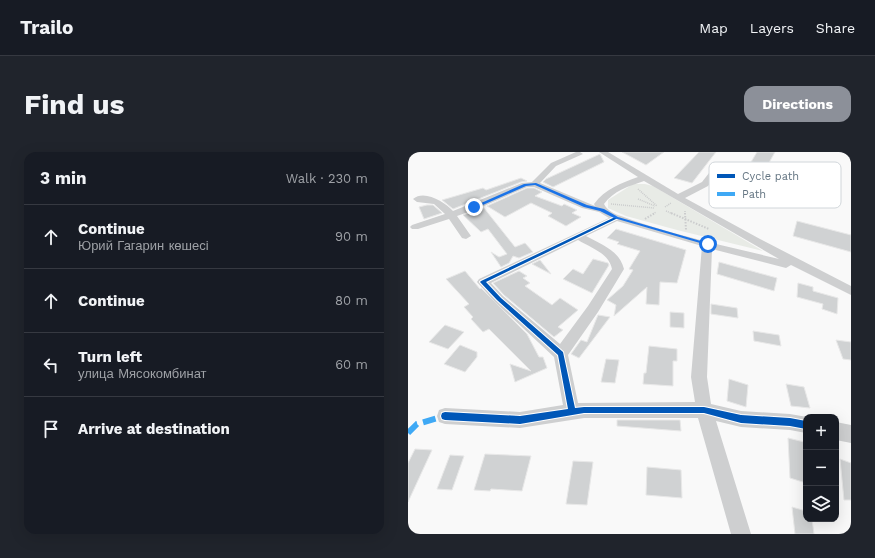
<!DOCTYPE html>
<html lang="en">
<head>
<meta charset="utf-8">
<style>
	:root { --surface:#171b24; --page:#20242c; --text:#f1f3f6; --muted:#9ea1a6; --line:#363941; --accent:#8c9099 }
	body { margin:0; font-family:"Work Sans",sans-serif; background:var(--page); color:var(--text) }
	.controls { position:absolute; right:12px; bottom:12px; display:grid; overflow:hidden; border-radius:8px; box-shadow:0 4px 16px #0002 }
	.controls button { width:36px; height:36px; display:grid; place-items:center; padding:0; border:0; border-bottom:1px solid var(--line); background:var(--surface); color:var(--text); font:20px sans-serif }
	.stop { position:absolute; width:12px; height:12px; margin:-9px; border:3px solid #1a73e8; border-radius:50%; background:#fff }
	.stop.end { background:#1a73e8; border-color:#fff; box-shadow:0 1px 4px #0008 }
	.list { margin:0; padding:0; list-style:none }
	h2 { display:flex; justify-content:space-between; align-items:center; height:52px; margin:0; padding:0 16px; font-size:17px }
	h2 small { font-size:13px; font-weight:400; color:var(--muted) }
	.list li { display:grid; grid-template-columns:26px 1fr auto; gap:12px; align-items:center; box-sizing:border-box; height:64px; padding:0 16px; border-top:1px solid var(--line) }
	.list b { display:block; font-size:15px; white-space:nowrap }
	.list p { margin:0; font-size:13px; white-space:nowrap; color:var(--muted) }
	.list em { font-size:13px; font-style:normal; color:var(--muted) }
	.icon { flex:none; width:22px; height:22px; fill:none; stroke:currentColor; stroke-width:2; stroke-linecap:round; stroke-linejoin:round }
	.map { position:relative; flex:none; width:443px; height:382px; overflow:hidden; border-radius:12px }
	header { display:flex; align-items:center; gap:24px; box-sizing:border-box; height:56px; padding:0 20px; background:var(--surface); border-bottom:1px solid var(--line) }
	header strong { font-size:19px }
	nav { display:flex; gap:22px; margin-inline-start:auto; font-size:14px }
	.intro { display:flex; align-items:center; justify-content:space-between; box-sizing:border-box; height:96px; padding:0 24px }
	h1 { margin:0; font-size:28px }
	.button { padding:10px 18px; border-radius:12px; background:var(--accent); color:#fff; font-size:14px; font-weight:700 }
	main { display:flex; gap:24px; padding:0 24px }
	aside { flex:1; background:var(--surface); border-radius:12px; box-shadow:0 4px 16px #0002 }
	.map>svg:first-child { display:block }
</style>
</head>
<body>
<header>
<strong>Trailo</strong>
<nav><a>Map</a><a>Layers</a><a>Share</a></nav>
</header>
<div class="intro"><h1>Find us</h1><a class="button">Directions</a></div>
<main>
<aside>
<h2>3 min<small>Walk · 230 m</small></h2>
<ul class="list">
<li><svg class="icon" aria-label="ahead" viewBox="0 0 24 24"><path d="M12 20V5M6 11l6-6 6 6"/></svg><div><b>Continue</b><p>Юрий Гагарин көшесі</p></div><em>90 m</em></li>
<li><svg class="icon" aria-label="ahead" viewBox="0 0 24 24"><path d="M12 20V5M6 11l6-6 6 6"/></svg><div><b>Continue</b></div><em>80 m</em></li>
<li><svg class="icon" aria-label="left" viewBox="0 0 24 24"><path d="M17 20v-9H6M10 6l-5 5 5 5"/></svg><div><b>Turn left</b><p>улица Мясокомбинат</p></div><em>60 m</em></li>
<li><svg class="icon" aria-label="arrive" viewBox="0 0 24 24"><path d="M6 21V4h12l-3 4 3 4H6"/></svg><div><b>Arrive at destination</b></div></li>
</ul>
</aside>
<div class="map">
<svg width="443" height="382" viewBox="0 0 443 382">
	<rect width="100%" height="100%" fill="#f9f9f9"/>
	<path fill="#e8ebe6" d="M 225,32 L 237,32 L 245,34 L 355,99 L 269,78 L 218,64 L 200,56 L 200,48 Z"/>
	<g fill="#d0d2d3" stroke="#e8e8e8">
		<path d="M 214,0 L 256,0 L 238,13 Z"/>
		<path d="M 291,0 L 308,0 L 284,31 L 266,26 Z"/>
		<path d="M 349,0 L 367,0 L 353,25 L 343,23 L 350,11 L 343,10 Z"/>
		<path d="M 192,2 L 196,10 L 145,35 L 135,30 L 138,27 Z"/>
		<path d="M 113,26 L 119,29 L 113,30 L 45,57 L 34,48 L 75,36 L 78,38 Z"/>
		<path d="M 119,36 L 126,36 L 134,40 L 127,44 L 154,54 L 156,52 L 169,58 L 164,61 L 173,65 L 158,74 L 140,64 L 144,61 L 123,51 L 97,65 L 79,54 Z"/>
		<path d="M 19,53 L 25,53 L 34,61 L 16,67 L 11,55 Z"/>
		<path d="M 76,56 L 107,95 L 117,91 L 125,100 L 111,106 L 105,104 L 101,111 L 93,115 L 83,100 L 91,105 L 99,102 L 80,77 L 73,80 L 55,63 Z"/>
		<path d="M 389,69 L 443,83 L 443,100 L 385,84 Z"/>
		<path d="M 208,77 L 278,98 L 269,131 L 252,130 L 251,153 L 238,152 L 239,135 L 206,164 L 208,153 L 199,148 L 215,134 L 225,118 L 221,117 L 232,99 L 209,92 L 211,90 L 199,86 Z"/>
		<path d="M 185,107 L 200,111 L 201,113 L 184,141 L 155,127 L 165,117 L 175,122 Z"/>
		<path d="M 132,108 L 143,122 L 124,112 Z"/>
		<path d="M 311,110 L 369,126 L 366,139 L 309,122 Z"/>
		<path d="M 57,119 L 72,137 L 73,136 L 119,182 L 131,205 L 135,205 L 139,216 L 107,230 L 102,212 L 123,219 L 81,177 L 75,180 L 63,167 L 65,165 L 56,155 L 61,152 L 38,127 Z"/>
		<path d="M 111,119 L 119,124 L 115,126 L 122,131 L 117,134 L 144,153 L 152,146 L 170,158 L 150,175 L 155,178 L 146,185 L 96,143 L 85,131 Z"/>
		<path d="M 390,131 L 405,135 L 405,139 L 430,146 L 429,162 L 414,157 L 415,152 L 389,145 Z"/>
		<path d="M 303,152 L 329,156 L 330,166 L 303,162 Z"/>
		<path d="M 262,160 L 276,161 L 276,176 L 262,175 Z"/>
		<path d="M 190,163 L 202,165 L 171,206 L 163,202 L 173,188 L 179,190 Z"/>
		<path d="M 37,173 L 56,180 L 40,197 L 21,190 Z"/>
		<path d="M 345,179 L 371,183 L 373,194 L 346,189 Z"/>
		<path d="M 428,188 L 443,190 L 443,208 L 435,207 Z"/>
		<path d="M 52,193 L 69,200 L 69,205 L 57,220 L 36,212 Z"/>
		<path d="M 241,194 L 269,197 L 269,209 L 265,209 L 265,234 L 235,232 L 236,221 L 238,221 Z"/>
		<path d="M 198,207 L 211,208 L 207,231 L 193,230 Z"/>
		<path d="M 321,227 L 340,233 L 338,255 L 319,249 Z"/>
		<path d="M 378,232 L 396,235 L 402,256 L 383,254 Z"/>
		<path d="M 209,268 L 272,268 L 273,279 L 209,274 Z"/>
		<path d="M 380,286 L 396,290 L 398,331 L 382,326 Z"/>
		<path d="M 7,297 L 24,298 L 0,350 L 0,311 Z"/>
		<path d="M 77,302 L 123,304 L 114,339 L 83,337 L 82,339 L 66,338 Z"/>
		<path d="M 42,303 L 56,304 L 44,338 L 29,337 Z"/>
		<path d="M 432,307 L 443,311 L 443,348 L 436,348 Z"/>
		<path d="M 165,309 L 185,310 L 179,353 L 158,352 Z"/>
		<path d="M 239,315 L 273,318 L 274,346 L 238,343 Z"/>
		<path d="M 384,355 L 398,359 L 398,367 L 404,367 L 406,382 L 387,382 Z"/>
	</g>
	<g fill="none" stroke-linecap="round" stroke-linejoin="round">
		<g stroke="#cbcccd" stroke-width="1.5" stroke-dasharray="1 1" stroke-linecap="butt">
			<path d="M 230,37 L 249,54"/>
			<path d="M 230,47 L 247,54"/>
			<path d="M 203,52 L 246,56"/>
			<path d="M 257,55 L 263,51"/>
			<path d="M 258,59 L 265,62"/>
			<path d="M 277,59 L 277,62"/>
			<path d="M 245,62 L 248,60"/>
		</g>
		<g stroke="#cbcccd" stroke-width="2" stroke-dasharray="1.5 1.5" stroke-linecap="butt">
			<path d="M 263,61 L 301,77"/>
			<path d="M 277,61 L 278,78"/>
			<path d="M 237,67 L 247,61"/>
		</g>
		<g fill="#cecfd0" fill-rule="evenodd">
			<path d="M 168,0 L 172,0 L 175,2 L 148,14 L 132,31 L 187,54 L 186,52 C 197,37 213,31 230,25 L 191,0 L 200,0 L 270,42 L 294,30 L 308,12 L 314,12 L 315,14 L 300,34 L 277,46 L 352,87 L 443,134 L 443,143 L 383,113 L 378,116 L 304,97 L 299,225 L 303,252 L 333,259 L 382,262 L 399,265 L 398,281 L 382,278 L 333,275 L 308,269 L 343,382 L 323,382 L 290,266 L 176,266 L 112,276 L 37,272 L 31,270 L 29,264 L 31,258 L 37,256 L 112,260 L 155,253 L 146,205 L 87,150 L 69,130 L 71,127 L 201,66 L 191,60 L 174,56 L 126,35 L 119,35 L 69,57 L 49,64 L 63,84 L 58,87 L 54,86 L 41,67 L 10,77 L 4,77 L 2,75 L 4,73 L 37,62 L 26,52 L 9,50 L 5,47 C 16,37 37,50 45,59 L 114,31 L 124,30 L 143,11 ZM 236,29 L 371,107 C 318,94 264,83 213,64 C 206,62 199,58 196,52 C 205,39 221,34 236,29 ZM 209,69 L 294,94 L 283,225 L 287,250 L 170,251 L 160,203 L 190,160 L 216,117 C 211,98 194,93 178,84 ZM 170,88 C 183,96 201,101 204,117 L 180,154 L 152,192 L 95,144 L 83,131 Z"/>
			<path d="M 428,270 L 443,273 L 443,291 L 428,288 Z"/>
		</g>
		<path stroke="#3fa9f5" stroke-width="6" stroke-dasharray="13 6" stroke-linecap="butt" d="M 0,281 L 9,272 L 37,264"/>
		<defs>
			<path id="cycleway" d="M 207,65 L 210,66 L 78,130 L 93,146 L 155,200 L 167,256 L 176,255 L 296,255 L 333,263 L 382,266 L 398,269 L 398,277 L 382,274 L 333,271 L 296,261 L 176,261 L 112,272 L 37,268 L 34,267 L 33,264 L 34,261 L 37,260 L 112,264 L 160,257 L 150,203 L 89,148 L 72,130 L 73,129 Z"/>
		</defs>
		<use href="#cycleway" stroke="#fff" stroke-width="2"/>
		<use href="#cycleway" fill="#0057b8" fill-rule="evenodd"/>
	</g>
	<path fill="#1a73e8" d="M 128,31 L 179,53 L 196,57 L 210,65 L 303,92 L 299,93 L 206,66 L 192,59 L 176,55 L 127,33 L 118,34 L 68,56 L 64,55 L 116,32 Z"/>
	<rect x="301" y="10" width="132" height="46" rx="6" fill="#fff" stroke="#d1d6da" stroke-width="1"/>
	<rect x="309" y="22" width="18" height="4" fill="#0057b8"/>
	<rect x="309" y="40" width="18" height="4" fill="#3fa9f5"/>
	<g font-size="11" fill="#657683">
		<text x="334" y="28">Cycle path</text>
		<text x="334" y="46">Path</text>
	</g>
</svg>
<div class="controls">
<button>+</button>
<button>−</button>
<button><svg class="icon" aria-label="layers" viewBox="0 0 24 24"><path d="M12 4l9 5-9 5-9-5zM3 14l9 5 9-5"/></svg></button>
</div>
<div class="stop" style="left:300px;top:92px"></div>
<div class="stop end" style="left:66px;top:55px"></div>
</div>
</main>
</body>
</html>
